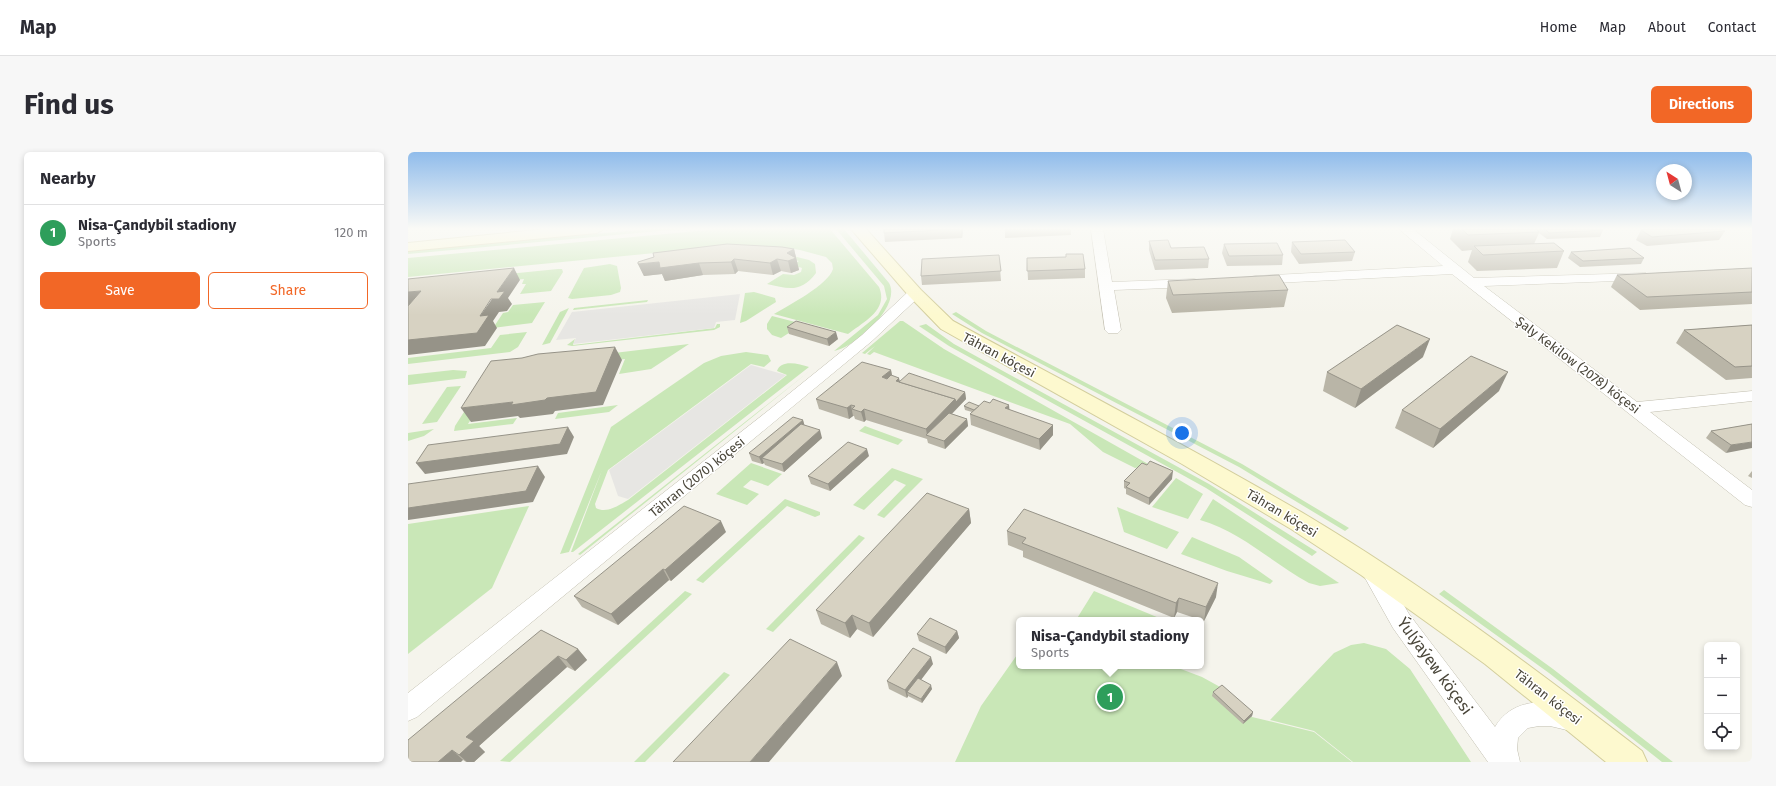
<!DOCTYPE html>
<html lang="en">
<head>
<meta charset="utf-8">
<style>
	:root { --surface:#fff; --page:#f7f7f7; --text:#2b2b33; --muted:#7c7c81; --line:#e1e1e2; --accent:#f26726 }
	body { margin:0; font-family:"Fira Sans",sans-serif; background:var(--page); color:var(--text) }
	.controls { position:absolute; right:12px; bottom:12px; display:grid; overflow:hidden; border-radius:6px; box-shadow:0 2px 6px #0003 }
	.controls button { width:36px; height:36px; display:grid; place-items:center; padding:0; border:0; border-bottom:1px solid var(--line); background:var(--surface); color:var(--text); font:20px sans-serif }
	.compass { position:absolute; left:1248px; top:12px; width:36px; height:36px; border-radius:50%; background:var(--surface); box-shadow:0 2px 6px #0003; rotate:324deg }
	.you { position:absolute; left:774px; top:281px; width:14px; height:14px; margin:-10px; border:3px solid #fff; border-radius:50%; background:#1a73e8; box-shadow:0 0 0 6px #1a73e833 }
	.badge { display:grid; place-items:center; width:26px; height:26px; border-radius:50%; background:var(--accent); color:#fff; font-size:13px; font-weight:700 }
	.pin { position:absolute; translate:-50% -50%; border:2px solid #fff; box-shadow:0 1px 4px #0006 }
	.popup { position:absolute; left:608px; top:465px; width:188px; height:52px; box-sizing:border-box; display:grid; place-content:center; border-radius:6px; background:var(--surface); filter:drop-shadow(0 1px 3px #0005); font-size:13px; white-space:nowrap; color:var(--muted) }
	.popup b { font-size:15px; color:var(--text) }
	.popup::after { content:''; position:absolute; left:50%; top:100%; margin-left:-8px; border:8px solid transparent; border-top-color:var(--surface) }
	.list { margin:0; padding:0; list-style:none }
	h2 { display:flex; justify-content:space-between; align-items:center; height:52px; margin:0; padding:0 16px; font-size:17px }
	h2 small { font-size:13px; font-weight:400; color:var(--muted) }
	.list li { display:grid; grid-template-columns:26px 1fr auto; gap:12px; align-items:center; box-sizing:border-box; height:56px; padding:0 16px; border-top:1px solid var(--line) }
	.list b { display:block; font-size:15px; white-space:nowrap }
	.list p { margin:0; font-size:13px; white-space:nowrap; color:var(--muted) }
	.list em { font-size:13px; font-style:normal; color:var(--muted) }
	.actions { display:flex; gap:8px; padding:12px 16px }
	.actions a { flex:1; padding:9px 0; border:1px solid var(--accent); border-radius:6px; text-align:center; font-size:14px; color:var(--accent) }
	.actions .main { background:var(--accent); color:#fff }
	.icon { flex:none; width:22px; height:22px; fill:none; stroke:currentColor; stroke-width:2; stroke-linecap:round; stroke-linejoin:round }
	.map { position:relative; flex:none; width:1344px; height:610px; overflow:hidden; border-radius:6px }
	header { display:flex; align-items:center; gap:24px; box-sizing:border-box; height:56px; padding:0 20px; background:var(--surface); border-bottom:1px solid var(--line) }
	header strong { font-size:19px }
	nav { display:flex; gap:22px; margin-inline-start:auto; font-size:14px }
	.intro { display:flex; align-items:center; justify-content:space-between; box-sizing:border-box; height:96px; padding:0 24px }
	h1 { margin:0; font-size:28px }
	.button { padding:10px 18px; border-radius:6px; background:var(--accent); color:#fff; font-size:14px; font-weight:700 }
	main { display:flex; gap:24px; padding:0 24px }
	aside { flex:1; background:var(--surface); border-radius:6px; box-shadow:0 2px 6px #0003 }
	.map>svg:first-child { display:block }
</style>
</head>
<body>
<header>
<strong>Map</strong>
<nav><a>Home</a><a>Map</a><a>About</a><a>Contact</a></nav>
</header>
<div class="intro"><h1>Find us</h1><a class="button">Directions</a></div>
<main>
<aside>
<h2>Nearby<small></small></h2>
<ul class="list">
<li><span class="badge" style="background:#2e9e5b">1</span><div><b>Nisa-Çandybil stadiony</b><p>Sports</p></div><em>120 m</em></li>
</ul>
<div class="actions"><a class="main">Save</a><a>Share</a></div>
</aside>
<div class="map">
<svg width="1344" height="610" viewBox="0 0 1344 610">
	<rect width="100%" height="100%" fill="#f5f4ec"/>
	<g fill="#c9e7b7">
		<path d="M 240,77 L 273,77 L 0,102 L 0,99 Z"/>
		<path d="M 310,77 L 422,77 L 471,135 C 481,158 455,170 440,182 L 366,162 C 381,153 420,133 425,117 L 424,111 L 418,105 L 392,98 L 380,96 L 288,97 L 0,125 L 0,106 Z"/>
		<path d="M 428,77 L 436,77 L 481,131 C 494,154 447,196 426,199 L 470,163 L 479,147 L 476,134 Z"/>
		<path d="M 381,103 L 401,108 L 407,112 L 408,121 C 393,141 381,137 359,132 L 375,122 L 386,123 L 393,120 L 394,116 L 385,113 L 391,109 L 378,106 Z"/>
		<path d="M 202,112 L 209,114 L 213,136 L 212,140 L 203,143 L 164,147 L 160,146 L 176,116 Z"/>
		<path d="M 150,117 L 154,117 L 155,120 L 143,139 L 112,142 L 118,132 L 114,132 L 116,127 L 0,139 L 0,132 Z"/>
		<path d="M 346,140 L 367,146 L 368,150 L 338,169 L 332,171 L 337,141 Z"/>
		<path d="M 240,148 L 239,150 L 165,158 L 166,156 Z"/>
		<path d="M 137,150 L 124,171 L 85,176 L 95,161 L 100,160 L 105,153 Z"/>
		<path d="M 161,156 L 142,191 L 134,193 L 152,160 Z"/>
		<path d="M 548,160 L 578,179 L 834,312 L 941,376 L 937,379 L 831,315 L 574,181 L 544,162 Z"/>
		<path d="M 364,164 L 395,172 L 373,186 L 364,183 L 359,177 L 359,172 Z"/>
		<path d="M 492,169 L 495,169 L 536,197 L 742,313 L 727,316 L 695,300 L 662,272 L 466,200 L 462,203 L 459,202 L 467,194 L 457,202 L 454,201 Z"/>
		<path d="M 309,172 L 312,172 L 312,175 L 306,178 L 164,194 L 159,193 L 167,187 L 165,193 L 307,176 Z"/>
		<path d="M 518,172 L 546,192 L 801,332 L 909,400 L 904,404 L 798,336 L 541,194 L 511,174 Z"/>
		<path d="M 119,180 L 110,195 L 102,200 L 0,212 L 0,206 L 83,196 L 92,183 Z"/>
		<path d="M 281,192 L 243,217 L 211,222 L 217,207 L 203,209 L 206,201 Z"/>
		<path d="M 338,200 L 360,203 L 363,209 L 356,215 L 343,212 L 200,318 L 187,352 L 188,356 C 199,362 211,353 220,348 L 379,223 L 369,219 C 373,207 391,212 401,215 L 165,400 L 163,400 L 194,318 L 161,400 L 152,402 L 203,275 L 296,211 L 313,204 Z"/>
		<path d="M 45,218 L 59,219 L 57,226 L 0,233 L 0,223 Z"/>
		<path d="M 403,218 L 172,403 L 170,402 Z"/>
		<path d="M 53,234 L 29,270 L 14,272 L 39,235 Z"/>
		<path d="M 75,248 L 60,272 L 109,266 L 105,272 L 46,279 L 47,274 L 63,249 Z"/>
		<path d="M 210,253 L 201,260 L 147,267 L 150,261 Z"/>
		<path d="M 457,274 L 495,288 L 490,293 L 451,279 Z"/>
		<path d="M 26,277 L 16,284 L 0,289 L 0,281 Z"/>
		<path d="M 343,311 L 374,322 L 360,334 L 343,328 L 335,335 L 351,342 L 339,353 L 308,342 Z"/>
		<path d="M 484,316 L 515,327 L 476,366 L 469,363 L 498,333 L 487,328 L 456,358 L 445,353 Z"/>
		<path d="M 768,326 L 795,342 L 780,367 L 744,355 Z"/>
		<path d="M 377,347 L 412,360 L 412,363 L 407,365 L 379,354 L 295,431 L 288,428 Z"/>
		<path d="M 805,347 L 931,431 L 912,434 L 901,431 C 864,411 834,380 792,368 Z"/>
		<path d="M 121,354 L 84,436 L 0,502 L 0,372 Z"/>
		<path d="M 709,355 L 771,380 L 759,397 L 716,380 Z"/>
		<path d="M 451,383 L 457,386 L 365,480 L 358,477 Z"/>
		<path d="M 784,385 L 831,405 L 865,429 L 862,432 L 819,419 L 773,402 Z"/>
		<path d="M 1036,438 L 1145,517 L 1265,610 L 1254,610 L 1141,521 L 1031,442 Z"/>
		<path d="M 277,439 L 284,442 L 102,610 L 92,609 Z"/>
		<path d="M 686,439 L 756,468 L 668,468 Z"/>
		<path d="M 956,491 L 978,497 L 1002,517 L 1063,610 L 945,610 L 906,579 L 862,568 L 926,501 L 943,493 Z"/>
		<path d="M 611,500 L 611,514 L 765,514 L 794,525 L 814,536 L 844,565 L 906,580 L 944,610 L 547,610 L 573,554 Z"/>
		<path d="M 316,520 L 322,523 L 237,610 L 226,610 Z"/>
	</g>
	<g fill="#e7e6e3">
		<path d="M 332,142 L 327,168 L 308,170 L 306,176 L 165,192 L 168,186 L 148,188 L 164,160 Z"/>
		<path d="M 343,213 L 378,223 L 220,347 L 210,344 L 201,318 Z"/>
	</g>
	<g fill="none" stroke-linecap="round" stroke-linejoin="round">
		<defs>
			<g id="street">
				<path d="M 683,77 L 695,77 L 704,130 L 786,127 L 791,128 L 793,131 L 791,134 L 786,135 L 706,138 L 713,178 L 710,181 L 700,181 L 697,178 Z"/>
				<path d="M 991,77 L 1005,77 L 1066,126 L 1238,121 L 1240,124 L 1238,127 L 1233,128 L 1076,134 L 1229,250 L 1344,239 L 1344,249 L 1242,260 L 1344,338 L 1344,355 L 1337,353 L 1044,122 L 847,132 L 842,131 L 840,128 L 842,125 L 847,124 L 1035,114 Z"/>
				<path d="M 507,137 L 512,138 L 514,141 L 512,144 L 464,189 L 9,565 L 0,569 L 0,541 L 361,258 L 454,183 L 502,138 Z"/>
				<path d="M 963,408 L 971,411 L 1001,462 L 1087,575 C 1105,544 1144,547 1172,558 L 1176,567 L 1172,576 L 1163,579 L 1142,574 L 1131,574 L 1120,576 L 1110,586 L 1109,597 L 1112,610 L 1080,610 L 985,476 L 952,417 L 955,411 Z"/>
			</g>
			<g id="secondary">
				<path d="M 138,77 L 196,77 L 189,81 L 0,99 L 0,91 Z"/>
				<path d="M 443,77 L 458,77 L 513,138 L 545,169 C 664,234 784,296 900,364 C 1017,434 1126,516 1234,599 L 1239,610 L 1198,610 L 1077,512 L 953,423 L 883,377 L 774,312 L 533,177 L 501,144 Z"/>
			</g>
		</defs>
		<use href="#street" stroke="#c1beaf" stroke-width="1"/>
		<use href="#secondary" stroke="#d3ce9d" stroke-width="2"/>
		<use href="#street" fill="#fff" fill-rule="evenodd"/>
		<use href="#secondary" fill="#fdf9cf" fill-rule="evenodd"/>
	</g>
	<g fill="#b9b5a7">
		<path d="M 476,77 L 555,77 L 554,86 L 477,90 L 476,81 Z"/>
		<path d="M 597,77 L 663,77 L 663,83 L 597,86 Z"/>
		<path d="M 1045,77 L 1128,77 L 1129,78 L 1129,77 L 1194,77 L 1195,78 L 1192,85 L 1139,87 L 1131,81 L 1126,92 L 1156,99 L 1149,116 L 1069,119 L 1060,110 L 1064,98 L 1054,99 L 1042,87 Z"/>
		<path d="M 1233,78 L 1317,79 L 1311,88 L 1239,94 L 1228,88 Z"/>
		<path d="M 741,89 L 801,107 L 800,116 L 747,118 L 741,98 Z"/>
		<path d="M 884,90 L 947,100 L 944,109 L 891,112 L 883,100 Z"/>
		<path d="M 816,92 L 875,103 L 874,113 L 819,114 L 814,101 Z"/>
		<path d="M 386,97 L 391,118 L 383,121 L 373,119 L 365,123 L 330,119 L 327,122 L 295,123 L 257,129 L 254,122 L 236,124 L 230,112 Z"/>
		<path d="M 1163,100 L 1236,106 L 1233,112 L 1172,115 L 1160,106 Z"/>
		<path d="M 591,103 L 593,129 L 514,133 L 513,124 Z"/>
		<path d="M 658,105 L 677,117 L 677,126 L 620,128 L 619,106 Z"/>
		<path d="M 1344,116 L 1344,152 L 1232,158 L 1203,135 L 1209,123 Z"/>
		<path d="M 760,129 L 880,138 L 876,155 L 764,161 L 758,146 Z"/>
		<path d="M 1344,173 L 1344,226 L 1318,228 L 1268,191 L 1276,178 Z"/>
		<path d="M 379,175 L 430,187 L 421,194 L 381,182 Z"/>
		<path d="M 1015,205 L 947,256 L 915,239 L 919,220 Z"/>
		<path d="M 483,218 L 484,224 L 492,229 L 557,240 L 558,247 L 544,262 L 559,267 L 560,274 L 537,297 L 520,291 L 519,287 L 458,268 L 456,270 L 447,267 L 446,264 L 445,264 L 441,267 L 411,257 L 408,247 Z"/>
		<path d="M 1091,239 L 1025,296 L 987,276 L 994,258 Z"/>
		<path d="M 556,254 L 571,254 L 601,257 L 645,283 L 632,298 L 563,273 L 562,262 L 564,260 L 557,258 Z"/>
		<path d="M 395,268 L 396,273 L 414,286 L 376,320 L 357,313 L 356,311 L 354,312 L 344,309 L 341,301 Z"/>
		<path d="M 1344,272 L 1318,301 L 1298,286 L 1303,279 Z"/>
		<path d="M 461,304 L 422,339 L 403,332 L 400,324 Z"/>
		<path d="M 1344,319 L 1344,326 L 1340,324 Z"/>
		<path d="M 764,327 L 741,353 L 718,342 L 718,337 L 716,336 L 716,329 Z"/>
		<path d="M 561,357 L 563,371 L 465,485 L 449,477 L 442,486 L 413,472 L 408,458 Z"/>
		<path d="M 599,379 L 808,445 L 796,469 L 769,460 L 766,466 L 615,405 L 615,399 L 600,393 Z"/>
		<path d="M 318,380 L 263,429 L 261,428 L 210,473 L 174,455 L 166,444 Z"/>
		<path d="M 133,478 L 170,497 L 179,508 L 167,519 L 159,515 L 71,594 L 77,600 L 66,610 L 58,610 L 55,608 L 0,610 Z"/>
		<path d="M 549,479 L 551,486 L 538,502 L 511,489 L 509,482 Z"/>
		<path d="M 525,512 L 513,528 L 524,537 L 514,551 L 500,544 L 499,546 L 481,537 L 479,529 Z"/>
		<path d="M 805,540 L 845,560 L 844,564 L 835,572 L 804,544 Z"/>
	</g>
	<g fill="#969388">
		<path d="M 553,77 L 555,77 L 554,86 Z"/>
		<path d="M 386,97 L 391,118 L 383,121 L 380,109 L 379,101 Z"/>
		<path d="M 326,107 L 330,119 L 327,122 L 323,110 Z"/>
		<path d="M 369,107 L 373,119 L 365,123 L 362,111 Z"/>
		<path d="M 251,110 L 291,111 L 295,123 L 257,129 L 254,122 L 236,124 L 230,112 Z"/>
		<path d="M 106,116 L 112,128 L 100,146 L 104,152 L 99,159 L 91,160 L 85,169 L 89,176 L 77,194 L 0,203 L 0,188 L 72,164 Z"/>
		<path d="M 13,139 L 21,151 L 0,153 L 0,140 Z"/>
		<path d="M 428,180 L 430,187 L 421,194 L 419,187 Z"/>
		<path d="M 1022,187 L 1015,205 L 947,256 L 953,237 Z"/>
		<path d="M 207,195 L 214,208 L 195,253 L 147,259 L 145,262 L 112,266 L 110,264 L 63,270 L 53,256 L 139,246 Z"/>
		<path d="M 483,218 L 485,229 L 474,225 Z"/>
		<path d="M 1100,220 L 1091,239 L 1025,296 L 1032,277 Z"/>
		<path d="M 491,226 L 493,234 L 488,229 Z"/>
		<path d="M 557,240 L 558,247 L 522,284 L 519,283 L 518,277 L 547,247 Z"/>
		<path d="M 443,253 L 445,264 L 441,267 L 439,256 Z"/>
		<path d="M 601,253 L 602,263 L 597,256 Z"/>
		<path d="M 456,257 L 458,268 L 456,270 L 453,260 Z"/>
		<path d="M 559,267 L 560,274 L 537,297 L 536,289 Z"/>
		<path d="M 395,268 L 397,275 L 354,306 L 356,311 L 354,312 L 351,305 Z"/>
		<path d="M 645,273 L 645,283 L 632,298 L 631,287 Z"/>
		<path d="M 160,275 L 166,285 L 159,302 L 17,322 L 8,311 Z"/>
		<path d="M 412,278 L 414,286 L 376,320 L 374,312 Z"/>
		<path d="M 1344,290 L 1344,296 L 1318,301 L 1323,293 Z"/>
		<path d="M 459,297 L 461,304 L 422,339 L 420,332 Z"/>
		<path d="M 130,314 L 137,325 L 125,350 L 0,368 L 0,356 Z"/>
		<path d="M 765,319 L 764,327 L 741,353 L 741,346 Z"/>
		<path d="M 561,357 L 563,371 L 465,485 L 461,471 Z"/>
		<path d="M 313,369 L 318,380 L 263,429 L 257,418 Z"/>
		<path d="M 255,417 L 261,428 L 210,473 L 203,462 Z"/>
		<path d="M 810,431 L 808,445 L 796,469 L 798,455 Z"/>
		<path d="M 771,446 L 769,460 L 766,466 L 768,451 Z"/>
		<path d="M 444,463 L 449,477 L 442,486 L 437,471 Z"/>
		<path d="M 549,479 L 551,486 L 538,502 L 537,495 Z"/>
		<path d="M 170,497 L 179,508 L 167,519 L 158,508 Z"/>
		<path d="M 150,504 L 159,515 L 71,594 L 77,600 L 66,610 L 59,610 L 51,603 L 58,585 Z"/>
		<path d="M 523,505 L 525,512 L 502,542 L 499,540 L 500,544 L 499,546 L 497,538 Z"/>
		<path d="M 429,510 L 434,524 L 361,610 L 342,610 Z"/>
		<path d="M 523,533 L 524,537 L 514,551 L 513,547 Z"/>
		<path d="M 845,560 L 844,564 L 835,572 L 836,569 Z"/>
		<path d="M 44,598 L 55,608 L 53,610 L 30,610 Z"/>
	</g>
	<g fill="#d7d2c2" stroke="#969388">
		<path d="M 476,77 L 551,77 L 476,81 Z"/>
		<path d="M 1054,77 L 1128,77 L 1131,80 L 1060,83 Z"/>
		<path d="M 1137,77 L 1194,77 L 1195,78 L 1141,81 Z"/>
		<path d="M 1239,77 L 1312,77 L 1317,79 L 1244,85 L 1233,78 Z"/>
		<path d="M 760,88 L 763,96 L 796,95 L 801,107 L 747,108 L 741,89 Z"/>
		<path d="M 937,88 L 947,100 L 893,102 L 884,90 Z"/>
		<path d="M 869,91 L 875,103 L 821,104 L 816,92 Z"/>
		<path d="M 1146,91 L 1156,99 L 1075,103 L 1066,94 Z"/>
		<path d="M 319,92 L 374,95 L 386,97 L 379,101 L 388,106 L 380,109 L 369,107 L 362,111 L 326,107 L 323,110 L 291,111 L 252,116 L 251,110 L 230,112 L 230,110 L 246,105 L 245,101 Z"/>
		<path d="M 1222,96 L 1236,106 L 1175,109 L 1163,100 Z"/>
		<path d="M 658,102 L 675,102 L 677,117 L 619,119 L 619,106 L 658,105 Z"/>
		<path d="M 591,103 L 593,119 L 513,124 L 514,107 Z"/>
		<path d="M 106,116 L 89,140 L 97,139 L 91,147 L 83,147 L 72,164 L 81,163 L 69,181 L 0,188 L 0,154 L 13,139 L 0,140 L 0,127 Z"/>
		<path d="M 1344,116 L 1344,140 L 1239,145 L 1209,123 Z"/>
		<path d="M 871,123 L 880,138 L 765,143 L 760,129 Z"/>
		<path d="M 388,169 L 428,180 L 419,187 L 379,175 Z"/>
		<path d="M 989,173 L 1022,187 L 953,237 L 919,220 Z"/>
		<path d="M 1344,173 L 1344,214 L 1327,215 L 1276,178 Z"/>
		<path d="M 207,195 L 188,240 L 139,246 L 137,248 L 103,253 L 105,250 L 53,256 L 83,209 L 114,206 L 130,202 Z"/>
		<path d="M 1063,204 L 1100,220 L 1032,277 L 994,258 Z"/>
		<path d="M 454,210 L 483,218 L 474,225 L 479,227 L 483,223 L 491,226 L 488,229 L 547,247 L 518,277 L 456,257 L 453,260 L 444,257 L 447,254 L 443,253 L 439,256 L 408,247 Z"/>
		<path d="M 501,221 L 557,240 L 548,250 L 547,247 L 491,230 Z"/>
		<path d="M 585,247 L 601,253 L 597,256 L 645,273 L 631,287 L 562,262 L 576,249 L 582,251 Z"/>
		<path d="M 561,250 L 571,254 L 566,258 L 556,254 Z"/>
		<path d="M 541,261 L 559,267 L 536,289 L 518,283 Z"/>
		<path d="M 385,265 L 395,268 L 351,305 L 341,301 Z"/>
		<path d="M 393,272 L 412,278 L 374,312 L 354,306 Z"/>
		<path d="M 1344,272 L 1344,290 L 1323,293 L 1303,279 Z"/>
		<path d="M 160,275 L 152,292 L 8,311 L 20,293 Z"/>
		<path d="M 440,290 L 459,297 L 420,332 L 400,324 Z"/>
		<path d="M 742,309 L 765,319 L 741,346 L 718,335 L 722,331 L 716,329 L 734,311 L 739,313 Z"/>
		<path d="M 130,314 L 118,339 L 0,356 L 0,332 Z"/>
		<path d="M 519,341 L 561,357 L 461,471 L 444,463 L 437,471 L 408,458 Z"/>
		<path d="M 276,354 L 313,369 L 257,418 L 255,417 L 203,462 L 166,444 Z"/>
		<path d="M 616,357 L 810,431 L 798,455 L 771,446 L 768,451 L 614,391 L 618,386 L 599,379 Z"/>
		<path d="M 522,466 L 549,479 L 537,495 L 509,482 Z"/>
		<path d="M 133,478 L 170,497 L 158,508 L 150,504 L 58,585 L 66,589 L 51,603 L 44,598 L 30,610 L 0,610 L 0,588 Z"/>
		<path d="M 382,487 L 429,510 L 342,610 L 265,610 Z"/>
		<path d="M 505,496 L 523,505 L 497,538 L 479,529 Z"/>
		<path d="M 510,526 L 523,533 L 513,547 L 499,540 Z"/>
		<path d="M 814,533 L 845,560 L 836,569 L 805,540 Z"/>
	</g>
	<linearGradient id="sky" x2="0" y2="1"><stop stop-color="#90bceb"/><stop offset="0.47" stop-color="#fafaf6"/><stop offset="1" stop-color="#fafaf6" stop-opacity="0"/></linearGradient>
	<rect width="1344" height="163" fill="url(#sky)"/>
	<g text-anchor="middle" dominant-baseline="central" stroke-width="3" stroke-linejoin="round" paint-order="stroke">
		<g font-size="13" fill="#4a463a" stroke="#fff">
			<text transform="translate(591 203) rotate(28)">Tähran köçesi</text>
			<text transform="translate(1170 213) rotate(37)">Şaly Kekilow (2078) köçesi</text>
			<text transform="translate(289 325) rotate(-39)">Tähran (2070) köçesi</text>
			<text transform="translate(874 361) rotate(31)">Tähran köçesi</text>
			<text transform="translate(1140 545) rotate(38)">Tähran köçesi</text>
		</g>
		<g font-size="16" fill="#4a463a" stroke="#fff">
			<text transform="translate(1027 514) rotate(54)">Ýulýaýew köçesi</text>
		</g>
	</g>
</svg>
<div class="controls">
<button>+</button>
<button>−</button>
<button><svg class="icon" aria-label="locate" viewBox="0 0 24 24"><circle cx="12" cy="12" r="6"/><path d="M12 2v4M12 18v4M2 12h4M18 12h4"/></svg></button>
</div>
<svg class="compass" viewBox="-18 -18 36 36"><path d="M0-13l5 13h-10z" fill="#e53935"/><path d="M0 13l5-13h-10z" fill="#7c7c81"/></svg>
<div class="you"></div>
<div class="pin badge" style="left:702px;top:545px;background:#2e9e5b">1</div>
<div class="popup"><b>Nisa-Çandybil stadiony</b>Sports</div>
</div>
</main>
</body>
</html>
